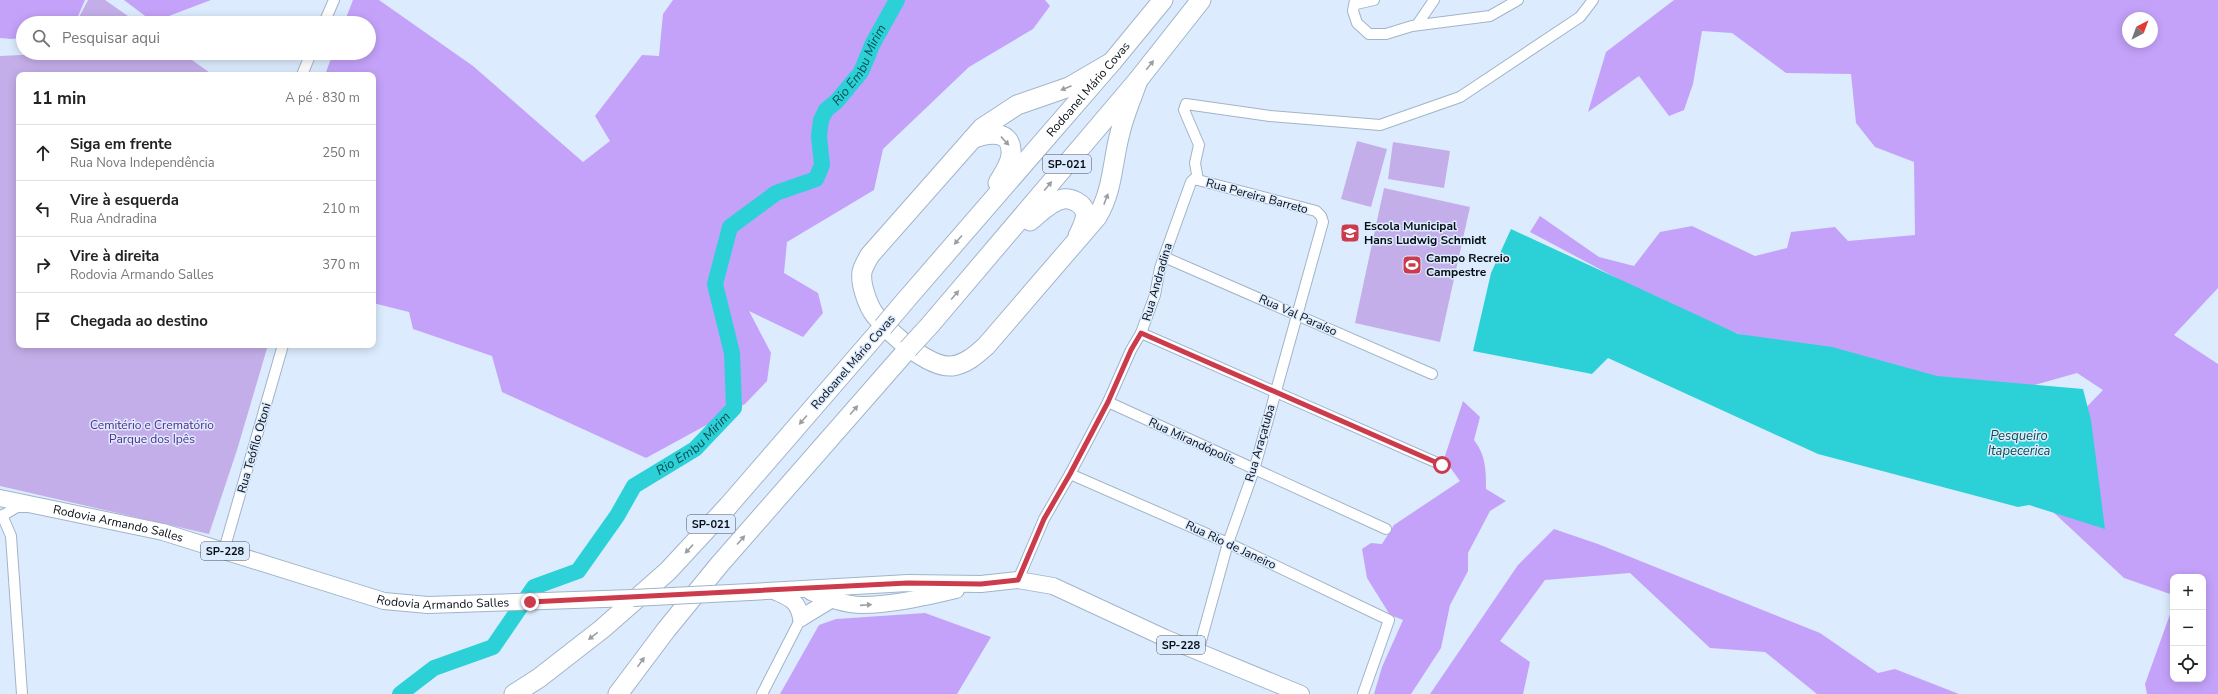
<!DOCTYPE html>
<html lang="pt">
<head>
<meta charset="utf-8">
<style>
	:root { --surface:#fff; --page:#f2f2f2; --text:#222; --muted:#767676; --line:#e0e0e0 }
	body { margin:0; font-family:"Nunito Sans",sans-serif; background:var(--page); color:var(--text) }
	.controls { position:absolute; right:12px; bottom:12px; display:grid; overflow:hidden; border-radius:8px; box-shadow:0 2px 10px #0003 }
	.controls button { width:36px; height:36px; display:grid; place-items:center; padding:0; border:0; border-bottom:1px solid var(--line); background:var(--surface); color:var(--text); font:20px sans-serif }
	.compass { position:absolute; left:2122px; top:12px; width:36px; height:36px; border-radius:50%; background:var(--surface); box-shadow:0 2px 10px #0003; rotate:41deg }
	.stop { position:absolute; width:12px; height:12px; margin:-9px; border:3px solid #cb3b4c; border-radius:50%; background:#fff }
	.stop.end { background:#cb3b4c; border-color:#fff; box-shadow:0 1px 4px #0008 }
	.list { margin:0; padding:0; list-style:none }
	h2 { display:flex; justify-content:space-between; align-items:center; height:52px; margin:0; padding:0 16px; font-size:17px }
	h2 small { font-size:13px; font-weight:400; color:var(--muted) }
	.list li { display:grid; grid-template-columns:26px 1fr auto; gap:12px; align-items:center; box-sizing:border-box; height:56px; padding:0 16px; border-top:1px solid var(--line) }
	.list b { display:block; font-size:15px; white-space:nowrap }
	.list p { margin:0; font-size:13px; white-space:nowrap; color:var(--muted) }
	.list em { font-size:13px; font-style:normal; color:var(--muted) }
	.icon { flex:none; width:22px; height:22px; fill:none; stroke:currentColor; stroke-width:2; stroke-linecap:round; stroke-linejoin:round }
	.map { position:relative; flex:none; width:2218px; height:694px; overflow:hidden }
	.search { position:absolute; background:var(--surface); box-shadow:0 2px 10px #0003; left:16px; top:16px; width:360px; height:44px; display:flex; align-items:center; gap:10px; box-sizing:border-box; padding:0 14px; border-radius:22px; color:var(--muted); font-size:15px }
	.panel { position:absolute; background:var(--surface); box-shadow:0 2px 10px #0003; left:16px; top:72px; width:360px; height:276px; border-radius:8px }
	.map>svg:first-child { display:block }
</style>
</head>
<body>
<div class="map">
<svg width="2218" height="694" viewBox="0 0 2218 694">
	<rect width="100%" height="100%" fill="#dcecfe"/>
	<g fill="#c4aee9">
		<path d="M 88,0 L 105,0 L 138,23 L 76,23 Z"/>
		<path d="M 61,53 L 182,53 L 213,75 L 19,75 L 19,345 L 268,345 L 237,450 L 209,534 L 0,486 L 0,56 Z"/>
		<path d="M 1357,141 L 1387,149 L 1371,207 L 1341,199 Z"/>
		<path d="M 1393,142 L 1450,151 L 1444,188 L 1388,179 Z"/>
		<path d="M 1384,188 L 1470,207 L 1440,342 L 1355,323 Z"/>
	</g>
	<g fill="#c4a2f9" fill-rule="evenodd">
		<path d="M 0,0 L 85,0 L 75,23 L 23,23 L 23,37 L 12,39 L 0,38 Z"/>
		<path d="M 124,0 L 211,0 L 153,22 Z"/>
		<path d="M 353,0 L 379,0 L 473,66 L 583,162 L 610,141 L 595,116 L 642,55 L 659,56 L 663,14 L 673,0 L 1045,0 L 1050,6 L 1033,29 L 969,67 L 883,149 L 874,190 L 787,242 L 784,273 L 818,293 L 823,313 L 803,337 L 749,311 L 771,353 L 767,381 L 745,404 L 646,458 L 502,392 L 492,356 L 413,329 L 409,312 L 373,303 L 373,75 L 325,75 L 333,53 L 369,53 L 369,23 L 344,23 Z"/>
		<path d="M 1674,0 L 2218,0 L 2218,288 L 2174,335 L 2218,364 L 2218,694 L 2147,694 L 2145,684 L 2173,606 L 2173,679 L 2203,679 L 2203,577 L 2173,577 L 2173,595 L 2124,578 L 2052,511 L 2075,419 L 2103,390 L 2077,373 L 1996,396 L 1822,359 L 1672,314 L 1641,291 L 1530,232 L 1540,216 L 1599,257 L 1634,266 L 1660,232 L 1692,226 L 1755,256 L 1787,248 L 1791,232 L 1835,227 L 1848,241 L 1915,235 L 1914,162 L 1875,147 L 1856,123 L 1851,74 L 1786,73 L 1732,33 L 1702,31 L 1693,84 L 1684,110 L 1669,116 L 1639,76 L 1588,112 L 1606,52 ZM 2128,18 L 2152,18 L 2152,42 L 2128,42 Z"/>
		<path d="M 1463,401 L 1480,417 L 1474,440 C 1486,455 1486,471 1486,489 L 1506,501 L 1490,511 L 1468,553 L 1468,571 L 1450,605 L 1441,648 L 1411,694 L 1374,694 L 1382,667 L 1403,620 L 1390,615 L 1367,578 L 1362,549 L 1371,543 L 1382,544 L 1394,525 L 1460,481 L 1444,459 Z"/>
		<path d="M 1554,529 L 1598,544 L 1820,633 L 1878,673 L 1895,669 L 1959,694 L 1817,694 L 1765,652 L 1710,648 L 1630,573 L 1545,580 L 1500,641 L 1530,662 L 1523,694 L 1430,694 L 1518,565 Z"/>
		<path d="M 925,613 L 991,637 L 957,694 L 780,694 L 819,625 L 836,619 Z"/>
	</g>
	<path fill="#2bd1d7" d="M 1511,229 L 1738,334 L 1832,347 L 1937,376 L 2083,389 L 2091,420 L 2105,529 L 2029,505 L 2018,507 L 1818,454 L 1608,358 L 1592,374 L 1473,351 L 1491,273 Z"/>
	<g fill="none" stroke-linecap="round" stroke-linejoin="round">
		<path stroke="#2bd1d7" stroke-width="16" id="s1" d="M 400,694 L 434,668 L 493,647 L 534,587 L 578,571 L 617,516 L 634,486 L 695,449 L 734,408 L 732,353 L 715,284 L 730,227 L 776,193 L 816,179 L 822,165 L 819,136 L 821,120 L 826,110 L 837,101 L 861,72 L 873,43 L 897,0"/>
		<defs>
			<g id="minor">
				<path d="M 1355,0 L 1353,11 L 1357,23 L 1369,34 L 1386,34 L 1412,26 L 1490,16 L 1518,0"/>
				<path d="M 1356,4 L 1374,0"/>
				<path d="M 324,23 L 334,0"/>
				<path d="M 1417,25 L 1434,0"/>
				<path d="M 302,75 L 311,53"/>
				<path d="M 1198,180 L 1195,163 L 1199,145 L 1184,110 L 1186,104 L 1270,116 L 1380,125 L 1460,97 L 1580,17 L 1593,0"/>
				<path d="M 1164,257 L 1432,374"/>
				<path d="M 1141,333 L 1442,465"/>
				<path d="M 1108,402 L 1386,529"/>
				<path d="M 1070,474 L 1228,543 L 1389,620 L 1363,694"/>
				<path d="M 2,515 L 11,536 L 22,694"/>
				<path d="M 0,517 L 17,507 L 26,507"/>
				<path d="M 224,550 L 283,345"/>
				<path d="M 1018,580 L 1044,519 L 1070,474 L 1108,402 L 1131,350 L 1141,333 L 1155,295 L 1160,268 L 1191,182 L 1194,179 L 1198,180 L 1316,211 L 1321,216 L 1323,222 L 1254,470 L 1228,543 L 1198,652"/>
				<path d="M 762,694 L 801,618"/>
			</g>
			<g id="primary">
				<path id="s2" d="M 0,498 L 163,532 L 384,601 L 428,605 L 633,598"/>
				<path d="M 774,591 C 789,598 798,600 801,618"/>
				<path d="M 750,592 L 908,583 L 981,584 L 1018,580 L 1053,586 L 1165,638 L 1301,694"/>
				<path d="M 811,592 C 827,598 845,605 862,605 C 893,605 926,597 956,590"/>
				<path d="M 801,618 L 837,596"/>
			</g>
			<g id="motorway">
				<path d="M 1112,62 L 1069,87 L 1017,105 L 982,128 L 870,255 C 867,260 863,267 862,272 C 860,284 868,306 875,315 C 890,333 928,368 952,366 C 966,364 976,355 986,346 L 1097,217 C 1113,191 1112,163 1120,133 C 1124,115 1132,98 1138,80"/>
				<path d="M 972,139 C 987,133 1013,128 1011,155 C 1010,165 1003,174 998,183"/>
				<path d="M 1030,221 C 1039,214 1050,201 1063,199 C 1071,198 1083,203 1085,212 C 1087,220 1081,229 1078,236"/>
				<path id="s3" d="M 905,301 L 1112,62 L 1163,0"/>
				<path d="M 930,325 L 1138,80 L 1201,0"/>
				<path d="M 514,694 L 539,678 L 602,629 L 668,571 L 729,505 L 883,327"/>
				<path d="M 618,694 L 666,630 L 719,565 L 908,349"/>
			</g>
		</defs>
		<use href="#minor" stroke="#a1b4c9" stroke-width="12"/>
		<use href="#primary" stroke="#a1b4c9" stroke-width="18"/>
		<use href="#motorway" stroke="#a1b4c9" stroke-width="21"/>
		<use href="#minor" stroke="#fff" stroke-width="10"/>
		<use href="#primary" stroke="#fff" stroke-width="16"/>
		<use href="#motorway" stroke="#fff" stroke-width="19"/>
		<defs>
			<path id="primary-bridge" d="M 633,598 L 750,592"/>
			<g id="motorway-bridge">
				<path d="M 883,327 L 905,301"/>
				<path d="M 908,349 L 930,325"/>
			</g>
		</defs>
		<use href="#primary-bridge" stroke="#a1b4c9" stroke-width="18" stroke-linecap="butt"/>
		<use href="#motorway-bridge" stroke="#a1b4c9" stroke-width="21" stroke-linecap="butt"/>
		<use href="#primary-bridge" stroke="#fff" stroke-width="16"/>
		<use href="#motorway-bridge" stroke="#fff" stroke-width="19"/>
	</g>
	<defs><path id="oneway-solid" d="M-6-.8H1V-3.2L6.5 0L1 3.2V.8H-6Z"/></defs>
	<g fill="#9c9fa2">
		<use href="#oneway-solid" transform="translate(1150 65) rotate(-51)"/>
		<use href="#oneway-solid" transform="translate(1066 88) rotate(157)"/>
		<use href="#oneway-solid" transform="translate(1005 141) rotate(47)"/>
		<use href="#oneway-solid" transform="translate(1048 186) rotate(-50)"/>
		<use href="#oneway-solid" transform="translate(1106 199) rotate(-69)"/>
		<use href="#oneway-solid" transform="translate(958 240) rotate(131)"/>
		<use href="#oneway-solid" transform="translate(955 295) rotate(-49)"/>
		<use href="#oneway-solid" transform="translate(854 410) rotate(-49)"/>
		<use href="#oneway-solid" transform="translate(803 420) rotate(131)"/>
		<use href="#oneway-solid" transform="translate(741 540) rotate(-49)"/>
		<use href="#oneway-solid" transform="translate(689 549) rotate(133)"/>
		<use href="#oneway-solid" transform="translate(866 605) rotate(-4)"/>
		<use href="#oneway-solid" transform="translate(593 636) rotate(142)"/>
		<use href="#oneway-solid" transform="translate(641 662) rotate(-54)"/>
	</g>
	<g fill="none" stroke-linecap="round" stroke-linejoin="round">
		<path stroke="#cb3b4c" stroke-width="5" d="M 530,602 L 908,583 L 981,584 L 1018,580 L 1044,519 L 1070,474 L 1108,402 L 1131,350 L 1141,333 L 1442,465"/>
	</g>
	<defs>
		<symbol id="school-square" viewBox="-11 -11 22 22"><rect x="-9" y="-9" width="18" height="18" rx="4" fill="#cb3b4c" stroke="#dcecfe"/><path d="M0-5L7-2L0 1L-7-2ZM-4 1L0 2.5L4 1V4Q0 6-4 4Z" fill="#fff"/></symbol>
		<symbol id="stadium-square" viewBox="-11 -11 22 22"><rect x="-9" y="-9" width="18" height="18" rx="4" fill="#cb3b4c" stroke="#dcecfe"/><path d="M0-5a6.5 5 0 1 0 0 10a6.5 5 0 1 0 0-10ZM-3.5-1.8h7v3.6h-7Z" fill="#fff"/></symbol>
	</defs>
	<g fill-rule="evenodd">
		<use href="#school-square" x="1339" y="222" width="22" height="22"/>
		<use href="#stadium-square" x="1401" y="254" width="22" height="22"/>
	</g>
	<g text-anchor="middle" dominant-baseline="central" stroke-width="3" stroke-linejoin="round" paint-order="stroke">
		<g fill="#dcecfe" stroke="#48515c" stroke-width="1">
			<rect x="1043" y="155" width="48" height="18" rx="3"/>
			<rect x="687" y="515" width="48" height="18" rx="3"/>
			<rect x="201" y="542" width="48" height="18" rx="3"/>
			<rect x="1157" y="636" width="48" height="18" rx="3"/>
		</g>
		<g font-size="11" font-weight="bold" fill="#080e16">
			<text x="1067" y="164">SP-021</text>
			<text x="711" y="524">SP-021</text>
			<text x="225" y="551">SP-228</text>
			<text x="1181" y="645">SP-228</text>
		</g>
		<g font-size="12" fill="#080e16" stroke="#dcecfe">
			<text stroke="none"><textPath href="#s3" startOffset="280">Rodoanel Mário Covas</textPath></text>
			<text transform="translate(1257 196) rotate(15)">Rua Pereira Barreto</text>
			<text transform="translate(1157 282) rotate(-74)">Rua Andradina</text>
			<text transform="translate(1298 315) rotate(24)">Rua Val Paraíso</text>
			<text transform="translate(853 362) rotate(-49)">Rodoanel Mário Covas</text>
			<text transform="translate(1192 441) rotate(25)">Rua Mirandópolis</text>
			<text transform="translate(1260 443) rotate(-74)">Rua Araçatuba</text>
			<text transform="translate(254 448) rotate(-74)">Rua Teófilo Otoni</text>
			<text stroke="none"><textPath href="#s2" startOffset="121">Rodovia Armando Salles</textPath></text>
			<text transform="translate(1231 545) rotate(25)">Rua Rio de Janeiro</text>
			<text stroke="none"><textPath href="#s2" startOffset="457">Rodovia Armando Salles</textPath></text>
		</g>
		<g font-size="12" font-weight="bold" fill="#080e16" stroke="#dcecfe" text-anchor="start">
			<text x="1364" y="226">Escola Municipal<tspan x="1364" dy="14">Hans Ludwig Schmidt</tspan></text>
			<text x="1426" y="258">Campo Recreio<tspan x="1426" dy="14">Campestre</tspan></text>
		</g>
		<g font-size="12" fill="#562689" stroke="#dcecfe">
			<text x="152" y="425">Cemitério e Crematório<tspan x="152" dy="14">Parque dos Ipês</tspan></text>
		</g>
		<g font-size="13" font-style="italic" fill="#084e50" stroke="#dcecfe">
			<text stroke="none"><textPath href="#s1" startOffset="868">Rio Embu Mirim</textPath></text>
			<text x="2019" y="436">Pesqueiro<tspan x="2019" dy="15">Itapecerica</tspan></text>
			<text stroke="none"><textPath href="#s1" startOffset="400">Rio Embu Mirim</textPath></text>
		</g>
	</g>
</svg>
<div class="controls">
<button>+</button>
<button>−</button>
<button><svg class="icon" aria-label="locate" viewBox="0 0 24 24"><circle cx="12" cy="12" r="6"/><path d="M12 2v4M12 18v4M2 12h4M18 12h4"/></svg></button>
</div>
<svg class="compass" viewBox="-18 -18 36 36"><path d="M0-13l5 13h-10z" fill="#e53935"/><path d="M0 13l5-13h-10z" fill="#767676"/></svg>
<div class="stop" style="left:1442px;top:465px"></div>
<div class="stop end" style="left:530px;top:602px"></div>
<div class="search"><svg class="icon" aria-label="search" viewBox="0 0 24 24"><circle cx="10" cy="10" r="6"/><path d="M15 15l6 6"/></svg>Pesquisar aqui</div>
<section class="panel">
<h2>11 min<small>A pé · 830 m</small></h2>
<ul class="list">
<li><svg class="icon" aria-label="ahead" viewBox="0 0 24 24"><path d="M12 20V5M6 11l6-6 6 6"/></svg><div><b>Siga em frente</b><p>Rua Nova Independência</p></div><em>250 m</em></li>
<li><svg class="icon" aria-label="left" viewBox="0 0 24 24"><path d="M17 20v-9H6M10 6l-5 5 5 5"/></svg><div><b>Vire à esquerda</b><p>Rua Andradina</p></div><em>210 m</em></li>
<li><svg class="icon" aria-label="right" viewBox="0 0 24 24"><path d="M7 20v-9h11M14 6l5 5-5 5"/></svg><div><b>Vire à direita</b><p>Rodovia Armando Salles</p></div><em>370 m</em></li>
<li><svg class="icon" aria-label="arrive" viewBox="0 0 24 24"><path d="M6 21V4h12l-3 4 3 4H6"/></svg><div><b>Chegada ao destino</b></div></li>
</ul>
</section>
</div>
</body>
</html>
